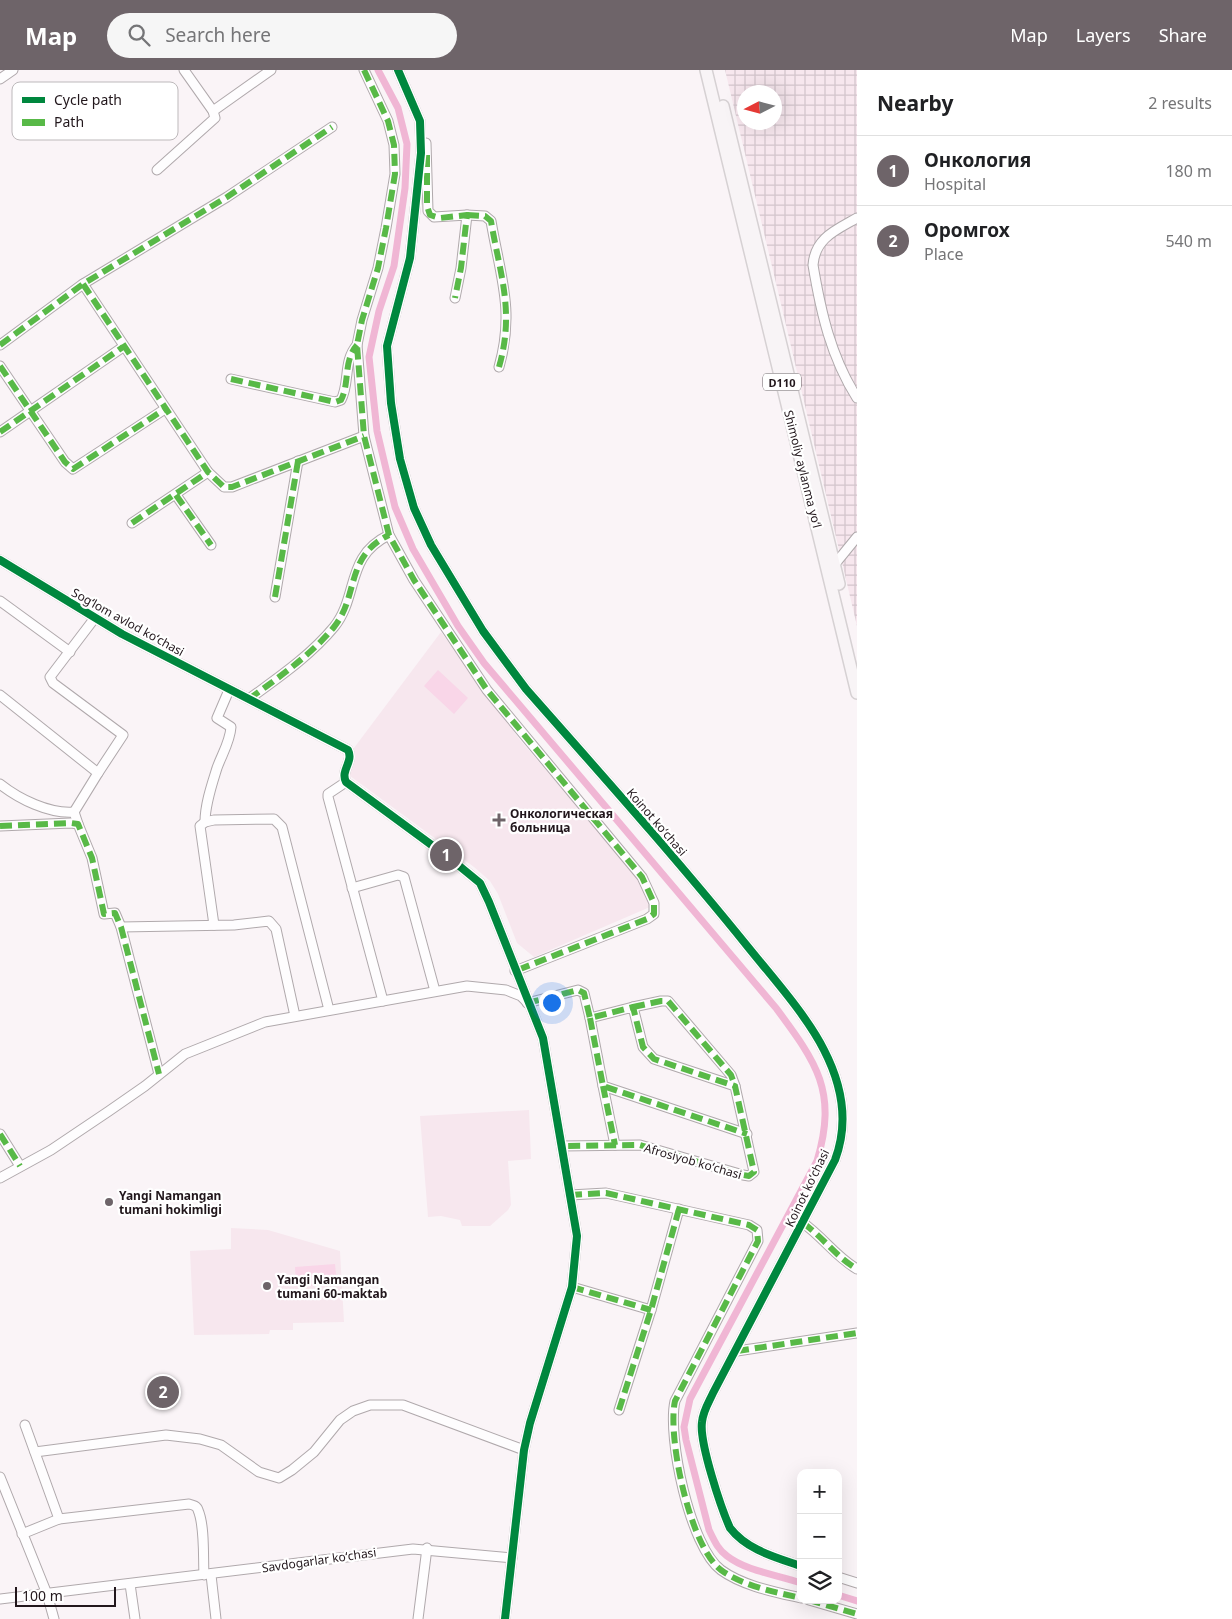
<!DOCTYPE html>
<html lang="en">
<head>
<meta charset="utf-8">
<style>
	:root { --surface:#fff; --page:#f6f6f6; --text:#202124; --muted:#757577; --line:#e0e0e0; --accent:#6e6469 }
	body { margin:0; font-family:"Noto Sans",sans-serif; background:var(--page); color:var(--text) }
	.controls { position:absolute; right:15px; bottom:15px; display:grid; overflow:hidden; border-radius:10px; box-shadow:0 5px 20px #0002 }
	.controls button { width:45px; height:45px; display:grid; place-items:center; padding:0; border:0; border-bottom:1px solid var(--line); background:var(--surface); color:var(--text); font:25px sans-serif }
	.compass { position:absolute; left:737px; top:15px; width:45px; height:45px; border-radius:50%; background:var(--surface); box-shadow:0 5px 20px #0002; rotate:264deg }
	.scale { position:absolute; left:15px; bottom:12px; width:101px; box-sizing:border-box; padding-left:5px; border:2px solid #22171c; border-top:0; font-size:14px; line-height:18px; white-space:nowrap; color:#22171c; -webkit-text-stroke:4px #fff; paint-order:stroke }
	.you { position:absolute; left:551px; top:932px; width:18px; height:18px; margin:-12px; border:4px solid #fff; border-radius:50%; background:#1a73e8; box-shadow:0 0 0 8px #1a73e833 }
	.badge { display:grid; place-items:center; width:32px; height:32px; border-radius:50%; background:var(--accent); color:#fff; font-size:16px; font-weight:700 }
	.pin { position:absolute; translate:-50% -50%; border:2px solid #fff; box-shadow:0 1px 5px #0006 }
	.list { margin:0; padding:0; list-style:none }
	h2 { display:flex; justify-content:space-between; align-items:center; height:65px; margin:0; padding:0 20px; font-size:21px }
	h2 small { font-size:16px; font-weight:400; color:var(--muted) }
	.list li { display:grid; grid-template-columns:32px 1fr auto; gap:15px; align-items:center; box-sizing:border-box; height:70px; padding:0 20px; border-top:1px solid var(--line) }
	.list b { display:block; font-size:19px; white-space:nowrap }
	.list p { margin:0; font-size:16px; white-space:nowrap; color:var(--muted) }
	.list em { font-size:16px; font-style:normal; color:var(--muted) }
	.icon { flex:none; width:28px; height:28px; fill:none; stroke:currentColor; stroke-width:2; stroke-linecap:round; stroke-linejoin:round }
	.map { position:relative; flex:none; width:857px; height:1549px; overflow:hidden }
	header { display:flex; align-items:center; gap:30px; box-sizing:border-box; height:70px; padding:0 25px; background:var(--accent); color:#fff }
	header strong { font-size:24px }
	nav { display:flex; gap:28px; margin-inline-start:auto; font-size:18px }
	.search { width:350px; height:45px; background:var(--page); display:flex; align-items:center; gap:12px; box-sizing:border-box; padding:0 18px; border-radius:28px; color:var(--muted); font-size:19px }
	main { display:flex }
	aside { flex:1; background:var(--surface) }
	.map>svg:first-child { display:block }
</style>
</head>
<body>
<header>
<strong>Map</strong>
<div class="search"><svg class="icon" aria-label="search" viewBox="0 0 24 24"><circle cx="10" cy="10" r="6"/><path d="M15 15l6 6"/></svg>Search here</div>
<nav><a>Map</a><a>Layers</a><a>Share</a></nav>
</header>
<main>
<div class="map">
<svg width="857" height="1549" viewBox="0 0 857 1549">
	<defs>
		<pattern id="industrial-grid" width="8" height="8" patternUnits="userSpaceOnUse" patternTransform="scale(1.25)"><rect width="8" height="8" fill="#f7e7ee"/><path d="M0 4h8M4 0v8" fill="none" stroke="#d3c5cc"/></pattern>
	</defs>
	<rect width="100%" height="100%" fill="#faf4f7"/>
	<g fill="#f7e7ee">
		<path d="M 441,562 L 520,670 L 640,809 L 650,837 L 534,887 L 517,873 L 498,824 L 490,811 L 474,797 L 346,703 L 353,687 L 354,678 Z"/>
		<path d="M 529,1040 L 531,1089 L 508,1091 L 511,1135 L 508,1140 L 490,1156 L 462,1156 L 460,1150 L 441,1146 L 428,1147 L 420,1046 Z"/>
		<path d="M 231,1158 L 268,1160 L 340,1181 L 344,1252 L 293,1253 L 293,1260 L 270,1260 L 269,1264 L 194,1265 L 190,1181 L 231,1179 Z"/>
	</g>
	<path fill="url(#industrial-grid)" fill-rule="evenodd" d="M 725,0 L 857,0 L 857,556 L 781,234 ZM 744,22 L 774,22 L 774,52 L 744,52 Z"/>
	<g fill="#f9d6e8">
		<path d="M 438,600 L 468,628 L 454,644 L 424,616 Z"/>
		<path d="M 335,1194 L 337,1214 L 296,1217 L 295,1197 Z"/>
	</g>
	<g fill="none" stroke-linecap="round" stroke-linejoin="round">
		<g stroke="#f0b6d4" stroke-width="7">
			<path d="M 378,0 L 398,38 L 407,74 L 405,118 L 394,196 L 379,241 L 369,287 L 377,361 L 395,437 L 413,479 L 458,556 L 484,593 L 776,938 C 816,992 838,1021 817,1091 L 690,1329 L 684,1357 L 686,1370 L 709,1460 C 714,1470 718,1480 727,1486 C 746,1501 778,1505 801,1513"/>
			<path d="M 838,1525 L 857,1531"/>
		</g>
		<defs>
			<g id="minor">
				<path d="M 364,0 L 388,51 L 394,75 L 395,104 L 386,158 L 378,198 L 362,250 L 357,275 L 364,366 L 389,465 L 414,510 L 487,620 L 642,807 L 654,833 L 654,844 L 647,849 L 515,901"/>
				<path d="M 398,0 L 420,51 L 421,83 L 410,188 L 387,276 L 391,333 L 400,389 L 414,438 L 431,475 L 483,561 L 526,619 C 601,704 677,789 748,877 C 773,908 807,946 824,980 C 842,1015 849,1053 835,1090 L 713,1323 C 709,1332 703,1341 702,1352 C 699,1372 721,1438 730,1458 C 747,1480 775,1487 801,1496"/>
				<path d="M 0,9 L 13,0"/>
				<path d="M 213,41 L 271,0"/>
				<path d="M 426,73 L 428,141 L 434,147 L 467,145 L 461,198 L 455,228"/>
				<path d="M 157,100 L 215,48 L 213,41 L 184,0"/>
				<path d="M 467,145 L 485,146 L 491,151 C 500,205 515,241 499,297"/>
				<path d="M 857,148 C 836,160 815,168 813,195 C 821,243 831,287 857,328"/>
				<path d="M 83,214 L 208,402 L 224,417 L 232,417 L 364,366"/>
				<path d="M 0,275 L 83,214 L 227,127 L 332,57"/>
				<path d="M 0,296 L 65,392 L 73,399 L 165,339"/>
				<path d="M 231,309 L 335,332 L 341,330 C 350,313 343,291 357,275"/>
				<path d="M 0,362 L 123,277"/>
				<path d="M 176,425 L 211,475"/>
				<path d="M 132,453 L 208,402"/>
				<path d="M 0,490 L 122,564 L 348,680 C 354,692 340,700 346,712 L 452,790 L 480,813 L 489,832 L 543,968 L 577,1166 L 572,1217 L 530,1353 L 524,1380 L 505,1549"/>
				<path d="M 835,494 L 857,467"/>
				<path d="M 275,527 L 298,391"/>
				<path d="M 0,531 L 70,582"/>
				<path d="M 94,549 L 50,607 L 53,613 L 123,665 L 98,703"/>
				<path d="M 0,625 L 98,703 L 74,742 L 78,754"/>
				<path d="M 249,629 C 279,607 310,586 334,557 C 359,526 345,486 389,465"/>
				<path d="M 346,712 L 328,724 L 328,727 L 383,931"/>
				<path d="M 0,714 C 19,729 49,744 74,742"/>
				<path d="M 205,752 C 205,734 212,714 217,698 C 222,684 230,672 231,657 L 217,648 L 229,620"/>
				<path d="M 0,756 L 71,753 L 78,754 L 92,788 L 104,844 L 115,843 L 121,857 L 159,1004"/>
				<path d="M 352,818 L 398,805 L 404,807 L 435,921"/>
				<path d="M 214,855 L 200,756 L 205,752 L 214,750 L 274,749 L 282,757 L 329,940"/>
				<path d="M 121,857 L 234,855 L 269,851 L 276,859 L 295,946"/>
				<path d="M 527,933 L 578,920 L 584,923 L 590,948 L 633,937 L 643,977 L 654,989 L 735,1016 L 754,1102 L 749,1106 L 743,1105 L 640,1075 L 562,1076"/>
				<path d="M 633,937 L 661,931 L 668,931 L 731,1005 L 735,1016"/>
				<path d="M 590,948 L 603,1016 L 747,1064"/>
				<path d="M 603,1016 L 615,1075"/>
				<path d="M 0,1064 L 20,1096"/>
				<path d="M 0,1108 L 51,1080 L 109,1041 L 145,1016 L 185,984 L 265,952 L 467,916 L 506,920 L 521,926 L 526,931"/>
				<path d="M 570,1125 L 606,1123 L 749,1155 L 757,1160 L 758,1171 L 675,1331 C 667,1367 690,1477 721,1500 C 743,1516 775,1522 801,1528"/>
				<path d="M 803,1153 C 823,1167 836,1187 857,1199"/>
				<path d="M 572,1217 L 651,1240"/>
				<path d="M 737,1281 L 857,1263"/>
				<path d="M 619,1340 L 651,1240 L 679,1139"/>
				<path d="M 35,1382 L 166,1365 L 200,1369 L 221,1375 L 259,1402 L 279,1408 L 292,1400 L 314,1382 L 340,1350 L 353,1341 L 370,1335 L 403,1335 L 524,1380"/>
				<path d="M 0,1407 L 47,1524 L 54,1549"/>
				<path d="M 59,1449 L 189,1434 C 193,1435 197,1436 198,1440 C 205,1456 203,1488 204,1505"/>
				<path d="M 22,1464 L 59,1449 L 25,1355"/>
				<path d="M 211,1505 L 216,1549"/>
				<path d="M 838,1507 L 857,1513"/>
				<path d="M 130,1514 L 135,1549"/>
				<path d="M 0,1529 L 413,1479 L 512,1488"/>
				<path d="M 809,1530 L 857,1544"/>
				<path d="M 418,1549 L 427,1478"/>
			</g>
			<g id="major">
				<path d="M 706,0 L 857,623"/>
				<path d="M 723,36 L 839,514"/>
			</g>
		</defs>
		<use href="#minor" stroke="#b0a9ac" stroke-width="11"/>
		<use href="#major" stroke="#d6d1d3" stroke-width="14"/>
		<use href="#minor" stroke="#fefdfe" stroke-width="9"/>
		<use href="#major" stroke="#f8f4f6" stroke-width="11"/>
		<g stroke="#58b947" stroke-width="6" stroke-dasharray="12 6" stroke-linecap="butt">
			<path d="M 364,0 L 388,51 L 394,75 L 395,104 L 386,158 L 378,198 L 362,250 L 357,275 L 364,366 L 389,465 L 414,510 L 487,620 L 642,807 L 654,833 L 654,844 L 647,849 L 515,901"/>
			<path d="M 427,85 L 427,136 L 430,145 L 440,148 L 467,145 L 461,198 L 455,228"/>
			<path d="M 467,145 L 485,146 L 491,151 C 500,205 515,241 499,297"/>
			<path d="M 83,214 L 208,402 L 224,417 L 232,417 L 364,366"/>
			<path d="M 0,275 L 83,214 L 227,127 L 332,57"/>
			<path d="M 0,296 L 65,392 L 73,399 L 165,339"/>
			<path d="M 231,309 L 335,332 L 341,330 C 350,313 343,291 357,275"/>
			<path d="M 0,362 L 123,277"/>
			<path d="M 176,425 L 211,475"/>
			<path d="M 132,453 L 208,402"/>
			<path d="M 275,527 L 298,391"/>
			<path d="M 249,629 C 279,607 310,586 334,557 C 359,526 345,486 389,465"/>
			<path d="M 0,756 L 71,753 L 78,754 L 92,788 L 104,844 L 115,843 L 121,857 L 159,1004"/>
			<path d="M 527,933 L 578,920 L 584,923 L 590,948 L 633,937 L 643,977 L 654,989 L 735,1016 L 754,1102 L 749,1106 L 743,1105 L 640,1075 L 562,1076"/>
			<path d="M 633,937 L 661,931 L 668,931 L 731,1005 L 735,1016"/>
			<path d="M 590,948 L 603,1016 L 747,1064"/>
			<path d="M 603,1016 L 615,1075"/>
			<path d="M 0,1064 L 20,1096"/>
			<path d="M 570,1125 L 606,1123 L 749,1155 L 757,1160 L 758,1171 L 675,1331 C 667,1367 690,1477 721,1500 C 743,1516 775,1522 801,1528"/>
			<path d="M 803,1153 C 823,1167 836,1187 857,1199"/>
			<path d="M 572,1217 L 651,1240"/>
			<path d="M 737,1281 L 857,1263"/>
			<path d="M 619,1340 L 651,1240 L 679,1139"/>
			<path d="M 809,1530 L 857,1544"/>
		</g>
		<defs>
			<g id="cycleway">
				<path d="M 398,0 L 420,51 L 421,83 L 410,188 L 387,276 L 391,333 L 400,389 L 414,438 L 431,475 L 483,561 L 526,619 C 601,704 677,789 748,877 C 773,908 807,946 824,980 C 842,1015 849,1053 835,1090 L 713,1323 C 709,1332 703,1341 702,1352 C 699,1372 721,1438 730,1458 C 747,1480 775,1487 801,1496"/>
				<path d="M 0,490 L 122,564 L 348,680 C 354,692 340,700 346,712 L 452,790 L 480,813 L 489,832 L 543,968 L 577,1166 L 572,1217 L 530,1353 L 524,1380 L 505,1549"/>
			</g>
		</defs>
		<use href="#cycleway" stroke="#fff" stroke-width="11"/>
		<use href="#cycleway" stroke="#00873e" stroke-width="8"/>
	</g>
	<g fill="#6e6469" stroke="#fff" stroke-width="2">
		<path d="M496.5 742.5h5v5h5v5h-5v5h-5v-5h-5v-5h5z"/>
		<circle cx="109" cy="1132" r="5"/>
		<circle cx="267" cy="1216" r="5"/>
	</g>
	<g text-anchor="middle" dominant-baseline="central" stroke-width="4.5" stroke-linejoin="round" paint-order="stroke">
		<rect fill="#fff" stroke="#645d60" stroke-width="1" x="763" y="303.5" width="38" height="17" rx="4"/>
		<g font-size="11" font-weight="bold" fill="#22171c">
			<text x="782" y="312">D110</text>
		</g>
		<g font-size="12" fill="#22171c" stroke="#fff">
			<text transform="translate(803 399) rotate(76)">Shimoliy aylanma yoʻl</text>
			<text transform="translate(128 552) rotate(29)">Sogʻlom avlod koʻchasi</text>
			<text transform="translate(657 752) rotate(49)">Koinot koʻchasi</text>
			<text transform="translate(693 1091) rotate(16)">Afrosiyob koʻchasi</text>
			<text transform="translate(807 1118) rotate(-64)">Koinot koʻchasi</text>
			<text transform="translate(319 1490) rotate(-8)">Savdogarlar koʻchasi</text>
		</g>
		<g font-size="12" font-weight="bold" fill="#22171c" stroke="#fff" text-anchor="start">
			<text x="510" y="743">Онкологическая<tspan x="510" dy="14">больница</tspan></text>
			<text x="119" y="1125">Yangi Namangan<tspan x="119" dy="14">tumani hokimligi</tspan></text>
			<text x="277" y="1209">Yangi Namangan<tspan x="277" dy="14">tumani 60-maktab</tspan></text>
		</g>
	</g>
	<rect x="12" y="12" width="166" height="58" rx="8" fill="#fff" stroke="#bdb9bb" stroke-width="1"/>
	<rect x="22" y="27" width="23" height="6" fill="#00873e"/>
	<rect x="22" y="49" width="23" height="7" fill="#58b947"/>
	<g font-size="14" fill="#22171c">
		<text x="54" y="35">Cycle path</text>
		<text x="54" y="57">Path</text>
	</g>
</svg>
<div class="controls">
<button>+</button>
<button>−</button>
<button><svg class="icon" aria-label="layers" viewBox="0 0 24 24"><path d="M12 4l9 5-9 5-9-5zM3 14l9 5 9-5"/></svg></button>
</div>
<svg class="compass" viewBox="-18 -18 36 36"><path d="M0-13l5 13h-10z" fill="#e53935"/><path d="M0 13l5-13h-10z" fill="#757577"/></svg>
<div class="scale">100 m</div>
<div class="you"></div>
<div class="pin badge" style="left:446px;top:785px">1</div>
<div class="pin badge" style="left:163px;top:1322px">2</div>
</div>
<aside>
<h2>Nearby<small>2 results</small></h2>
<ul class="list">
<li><span class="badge">1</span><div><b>Онкология</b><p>Hospital</p></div><em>180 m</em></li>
<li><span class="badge">2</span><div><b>Оромгох</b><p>Place</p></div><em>540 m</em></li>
</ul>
</aside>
</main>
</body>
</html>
